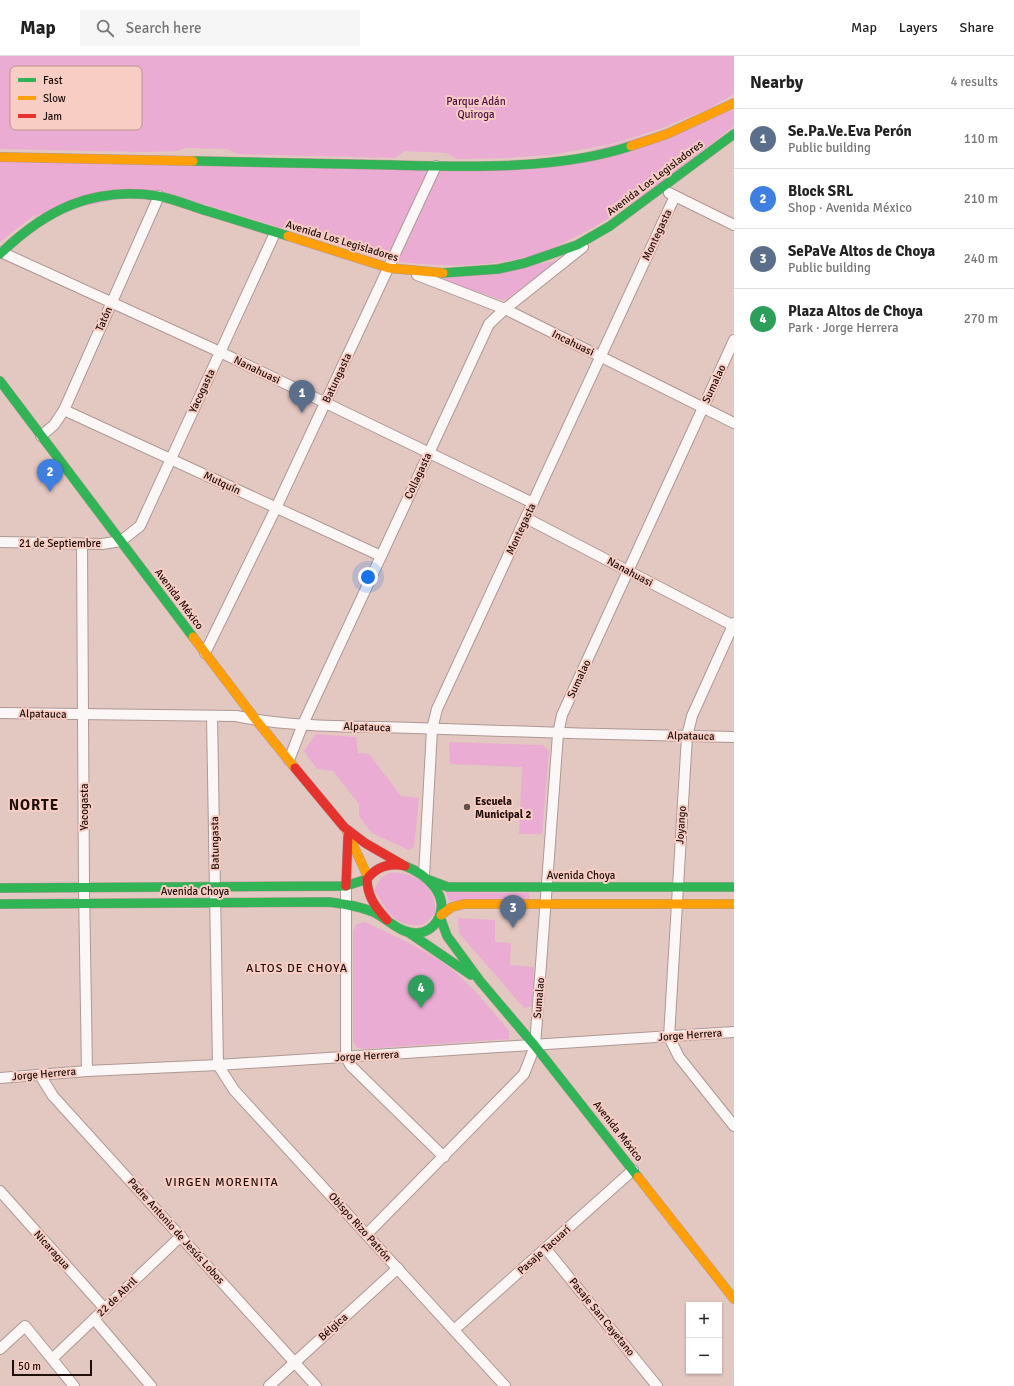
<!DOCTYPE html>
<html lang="en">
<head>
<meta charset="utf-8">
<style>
	:root { --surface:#fff; --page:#f6f6f6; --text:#222; --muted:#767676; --line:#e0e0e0; --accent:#db2777 }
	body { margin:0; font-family:Signika,sans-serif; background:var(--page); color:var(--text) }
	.controls { position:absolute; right:12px; bottom:12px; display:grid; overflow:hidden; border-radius:0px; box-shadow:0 1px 3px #0004 }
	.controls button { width:36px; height:36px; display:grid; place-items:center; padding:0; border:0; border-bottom:1px solid var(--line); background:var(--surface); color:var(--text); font:20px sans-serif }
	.scale { position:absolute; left:12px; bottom:10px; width:80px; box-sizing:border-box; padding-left:4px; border:2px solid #210f0c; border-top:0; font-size:11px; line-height:14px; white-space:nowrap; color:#210f0c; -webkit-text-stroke:3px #f8cec4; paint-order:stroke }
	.you { position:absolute; left:368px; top:521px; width:14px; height:14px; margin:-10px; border:3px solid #fff; border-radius:50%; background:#1a73e8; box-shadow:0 0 0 6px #1a73e833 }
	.badge { display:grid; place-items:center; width:26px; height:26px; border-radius:50%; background:var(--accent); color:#fff; font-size:13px; font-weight:700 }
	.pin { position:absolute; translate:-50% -33px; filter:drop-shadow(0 1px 2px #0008) }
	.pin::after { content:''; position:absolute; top:21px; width:14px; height:12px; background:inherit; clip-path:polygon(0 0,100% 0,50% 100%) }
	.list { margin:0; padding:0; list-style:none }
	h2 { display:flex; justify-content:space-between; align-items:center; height:52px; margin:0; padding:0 16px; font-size:17px }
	h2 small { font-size:13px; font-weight:400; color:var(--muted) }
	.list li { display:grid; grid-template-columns:26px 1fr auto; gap:12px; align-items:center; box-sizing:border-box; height:60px; padding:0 16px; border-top:1px solid var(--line) }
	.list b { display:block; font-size:15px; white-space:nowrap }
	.list p { margin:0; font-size:13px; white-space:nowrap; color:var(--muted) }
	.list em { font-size:13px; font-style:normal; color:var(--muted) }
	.icon { flex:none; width:22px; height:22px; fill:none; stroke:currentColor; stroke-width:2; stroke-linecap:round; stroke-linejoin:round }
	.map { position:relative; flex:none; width:734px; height:1330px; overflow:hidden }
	header { display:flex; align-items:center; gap:24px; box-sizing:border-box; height:56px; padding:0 20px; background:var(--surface); border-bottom:1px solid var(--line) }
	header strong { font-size:19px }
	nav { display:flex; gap:22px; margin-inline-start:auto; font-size:14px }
	.search { width:280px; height:36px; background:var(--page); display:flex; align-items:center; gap:10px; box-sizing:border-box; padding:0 14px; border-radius:0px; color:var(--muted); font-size:15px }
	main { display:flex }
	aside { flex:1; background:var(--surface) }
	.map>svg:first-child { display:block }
</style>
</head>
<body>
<header>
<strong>Map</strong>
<div class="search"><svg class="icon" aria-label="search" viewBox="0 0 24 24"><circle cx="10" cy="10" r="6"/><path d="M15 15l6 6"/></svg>Search here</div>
<nav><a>Map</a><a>Layers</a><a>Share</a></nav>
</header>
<main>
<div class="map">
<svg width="734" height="1330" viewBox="0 0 734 1330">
	<rect width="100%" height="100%" fill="#e3c7c1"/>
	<g fill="#eaacd3">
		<path d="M 0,0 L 734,0 L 734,38 L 710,52 L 660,73 L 612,88 L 550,99 L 506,102 L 457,103 L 446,97 L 405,95 L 395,102 L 238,98 L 227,93 L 186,92 L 177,95 L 144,96 L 0,93 Z"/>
		<path d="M 734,54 L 734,70 C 683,109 634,151 577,180 C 565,186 552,194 539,198 C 488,212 433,212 382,203 L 161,135 L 33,160 L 0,186 L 0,106 L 525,114 Z"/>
		<path d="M 557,205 L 507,243 L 502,244 L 439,223 Z"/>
		<path d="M 316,678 L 356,681 L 358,697 L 369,698 L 401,740 L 419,742 L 414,791 L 409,794 L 372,777 L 359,760 L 359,748 L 333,715 L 317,713 L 304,695 Z"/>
		<path d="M 449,686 L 543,689 L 549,695 L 542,778 L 519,778 L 522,711 L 450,708 Z"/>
		<path d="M 389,817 C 404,815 422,821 430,835 C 434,840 435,850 436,856 L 423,869 C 393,871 389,857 374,834 L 381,822 Z"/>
		<path d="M 446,836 L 529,837 L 529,843 L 449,845 Z"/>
		<path d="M 458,862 L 495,864 L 495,886 L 511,887 L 510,909 L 534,911 L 533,950 L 524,952 L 459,877 Z"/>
		<path d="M 365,866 C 394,880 426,893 451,913 C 473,930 491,954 509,975 L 509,983 L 363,993 L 356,991 L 353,985 L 353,875 L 357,868 Z"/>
	</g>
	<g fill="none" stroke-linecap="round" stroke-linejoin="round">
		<defs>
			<g id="street">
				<path d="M 669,137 L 734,169"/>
				<path d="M 1,196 L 220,296 L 533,447"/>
				<path d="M 417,219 L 505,253 L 734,367"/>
				<path d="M 64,354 L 381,500"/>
				<path d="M 41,380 L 54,369 L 64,354 L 159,140"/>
				<path d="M 526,462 L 734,570"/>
				<path d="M 0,486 L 102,488 L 121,485 L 140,470 L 275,177"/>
				<path d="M 82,488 L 84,831 L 87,1015"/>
				<path d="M 734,567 L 692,660 L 687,680 L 669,981 L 679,1001 L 734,1070"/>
				<path d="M 205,597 L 276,452 L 436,110"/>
				<path d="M 0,657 L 236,660 C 294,672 355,670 414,672 C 521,676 627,679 734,681"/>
				<path d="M 212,660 L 218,1009 L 234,1034 L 505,1330"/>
				<path d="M 289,704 L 303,668 L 489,268 L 505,253 L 583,191"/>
				<path d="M 424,820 L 432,673 L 437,653 L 675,140"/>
				<path d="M 346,830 L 346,1001 L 351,1010 L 444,1101"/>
				<path d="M 40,1019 L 53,1040 L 316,1330"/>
				<path d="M 0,1022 L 87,1015 L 218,1009 L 734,976"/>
				<path d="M 0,1135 L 105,1253"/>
				<path d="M 367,1178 L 524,1018 L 535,990 L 558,678 L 562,659 L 734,284"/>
				<path d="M 546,1193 L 657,1330"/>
				<path d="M 94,1263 L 151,1330"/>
				<path d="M 454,1274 L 633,1114"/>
				<path d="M 0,1293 L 25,1270 L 74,1330"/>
				<path d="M 53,1302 L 181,1180"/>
				<path d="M 269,1330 L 398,1212"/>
			</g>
			<g id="fast">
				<path d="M 193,105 C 260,106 327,108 393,109 C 470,111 558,114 631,90"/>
				<path d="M 0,198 C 45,154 93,130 158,140 C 174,143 191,150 207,155 C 234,163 261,172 288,180"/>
				<path d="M 443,217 L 498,213 L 525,207 L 577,189 L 610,170 L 734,78"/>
				<path d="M 0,325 L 193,581"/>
				<path d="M 429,824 L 448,831 L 734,831"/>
				<path d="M 0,832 L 346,830 L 367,823"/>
				<path d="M 0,848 L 329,846 C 344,848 359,850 373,856 C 388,863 400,878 417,877 C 425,877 433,872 437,865 C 452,840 426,818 405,810"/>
				<path d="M 440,861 L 447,880 L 480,925 L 535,990 L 638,1121"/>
				<path d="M 408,876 L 471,919"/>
			</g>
			<g id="slow">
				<path d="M 631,90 L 667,78 L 734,47"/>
				<path d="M 0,101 L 193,105"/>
				<path d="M 288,180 L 389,212 L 443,217"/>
				<path d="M 193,581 L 256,664 L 295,712"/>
				<path d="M 347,776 L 368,821"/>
				<path d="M 441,859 L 452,851 L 464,848 L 734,848"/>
				<path d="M 638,1121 L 734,1243"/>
			</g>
			<g id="jam">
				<path d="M 295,712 L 344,771 L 365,787 L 403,809"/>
				<path d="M 346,830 L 348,780"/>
				<path d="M 387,864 C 376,852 367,840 367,823 C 376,811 390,806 405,810"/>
			</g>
		</defs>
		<use href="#street" stroke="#ae9894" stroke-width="12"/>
		<use href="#fast" stroke="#ae9894" stroke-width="10"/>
		<use href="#slow" stroke="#ae9894" stroke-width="10"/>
		<use href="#jam" stroke="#ae9894" stroke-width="10"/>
		<use href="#street" stroke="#fbf7f6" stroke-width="10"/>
		<use href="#fast" stroke="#30b455" stroke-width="9"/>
		<use href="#slow" stroke="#ff9f0a" stroke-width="9"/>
		<use href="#jam" stroke="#e5322d" stroke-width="9"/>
	</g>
	<circle fill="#654f4b" stroke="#f8cec4" stroke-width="1.5" cx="467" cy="751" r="4"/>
	<g text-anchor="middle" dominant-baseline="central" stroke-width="4" stroke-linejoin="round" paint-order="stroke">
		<g font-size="11" fill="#4c0f45" stroke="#f8cec4">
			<text x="476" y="45">Parque Adán<tspan x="476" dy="13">Quiroga</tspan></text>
		</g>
		<g font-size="11" fill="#210f0c" stroke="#f8cec4">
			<text transform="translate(655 122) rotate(-37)">Avenida Los Legisladores</text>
			<text transform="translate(657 179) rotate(-65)">Montegasta</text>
			<text transform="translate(342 185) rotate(17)">Avenida Los Legisladores</text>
			<text transform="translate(104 263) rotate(-66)">Tatón</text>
			<text transform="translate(573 287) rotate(26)">Incahuasi</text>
			<text transform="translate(257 314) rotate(26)">Nanahuasi</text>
			<text transform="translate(337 322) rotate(-65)">Batungasta</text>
			<text transform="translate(714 328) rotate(-65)">Sumalao</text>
			<text transform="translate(202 335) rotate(-65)">Yacogasta</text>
			<text transform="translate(418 420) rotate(-65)">Collagasta</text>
			<text transform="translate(222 427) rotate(25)">Mutquín</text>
			<text transform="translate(521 473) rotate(-65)">Montegasta</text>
			<text x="60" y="487">21 de Septiembre</text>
			<text transform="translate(630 516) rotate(28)">Nanahuasi</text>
			<text transform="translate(179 543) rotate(53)">Avenida México</text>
			<text transform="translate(579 623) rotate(-65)">Sumalao</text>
			<text transform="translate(43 658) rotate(1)">Alpatauca</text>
			<text transform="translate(367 671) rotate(2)">Alpatauca</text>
			<text transform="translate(691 680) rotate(1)">Alpatauca</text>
			<text transform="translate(84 751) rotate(-90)">Yacogasta</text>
			<text transform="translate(681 769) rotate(-86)">Joyango</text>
			<text transform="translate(215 787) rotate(-91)">Batungasta</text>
			<text x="581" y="819">Avenida Choya</text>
			<text x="195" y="835">Avenida Choya</text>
			<text transform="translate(539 942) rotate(-85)">Sumalao</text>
			<text transform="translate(690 979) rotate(-4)">Jorge Herrera</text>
			<text transform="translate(367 1000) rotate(-3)">Jorge Herrera</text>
			<text transform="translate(44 1018) rotate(-5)">Jorge Herrera</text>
			<text transform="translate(618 1075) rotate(52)">Avenida México</text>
			<text transform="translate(360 1171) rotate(48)">Obispo Rizo Patrón</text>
			<text transform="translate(176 1175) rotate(48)">Padre Antonio de Jesús Lobos</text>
			<text transform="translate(52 1194) rotate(48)">Nicaragua</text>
			<text transform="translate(544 1194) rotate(-42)">Pasaje Tacuarí</text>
			<text transform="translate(117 1241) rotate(-44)">22 de Abril</text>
			<text transform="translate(602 1261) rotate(51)">Pasaje San Cayetano</text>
			<text transform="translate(333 1271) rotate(-42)">Bélgica</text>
		</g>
		<g font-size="11" font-weight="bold" fill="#210f0c" stroke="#f8cec4" text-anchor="start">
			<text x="475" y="745">Escuela<tspan x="475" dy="13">Municipal 2</tspan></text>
		</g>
		<g font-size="12" letter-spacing="1" fill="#210f0c" stroke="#f8cec4">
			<text x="297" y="912">ALTOS DE CHOYA</text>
			<text x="222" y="1126">VIRGEN MORENITA</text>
		</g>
		<g font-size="15" font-weight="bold" letter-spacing="1" fill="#210f0c" stroke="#f8cec4">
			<text x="34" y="749">NORTE</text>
		</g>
	</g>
	<rect x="10" y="10" width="132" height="64" rx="6" fill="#f8cec4" stroke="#b8958d" stroke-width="1"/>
	<rect x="18" y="22" width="18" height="4" fill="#30b455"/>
	<rect x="18" y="40" width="18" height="4" fill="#ff9f0a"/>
	<rect x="18" y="58" width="18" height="4" fill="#e5322d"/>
	<g font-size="11" fill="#210f0c">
		<text x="43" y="28">Fast</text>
		<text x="43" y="46">Slow</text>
		<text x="43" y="64">Jam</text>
	</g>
</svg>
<div class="controls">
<button>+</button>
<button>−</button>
</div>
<div class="scale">50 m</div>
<div class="you"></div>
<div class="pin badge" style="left:302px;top:357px;background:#5c6f8a">1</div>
<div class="pin badge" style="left:50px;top:436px;background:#3f7fe0">2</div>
<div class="pin badge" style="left:513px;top:872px;background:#5c6f8a">3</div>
<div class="pin badge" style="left:421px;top:952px;background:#2e9e5b">4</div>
</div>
<aside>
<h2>Nearby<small>4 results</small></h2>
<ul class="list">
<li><span class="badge" style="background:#5c6f8a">1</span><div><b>Se.Pa.Ve.Eva Perón</b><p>Public building</p></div><em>110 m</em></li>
<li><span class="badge" style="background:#3f7fe0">2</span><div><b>Block SRL</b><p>Shop · Avenida México</p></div><em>210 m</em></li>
<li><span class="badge" style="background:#5c6f8a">3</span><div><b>SePaVe Altos de Choya</b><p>Public building</p></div><em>240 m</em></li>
<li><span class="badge" style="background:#2e9e5b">4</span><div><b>Plaza Altos de Choya</b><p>Park · Jorge Herrera</p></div><em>270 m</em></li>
</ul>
</aside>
</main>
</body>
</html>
